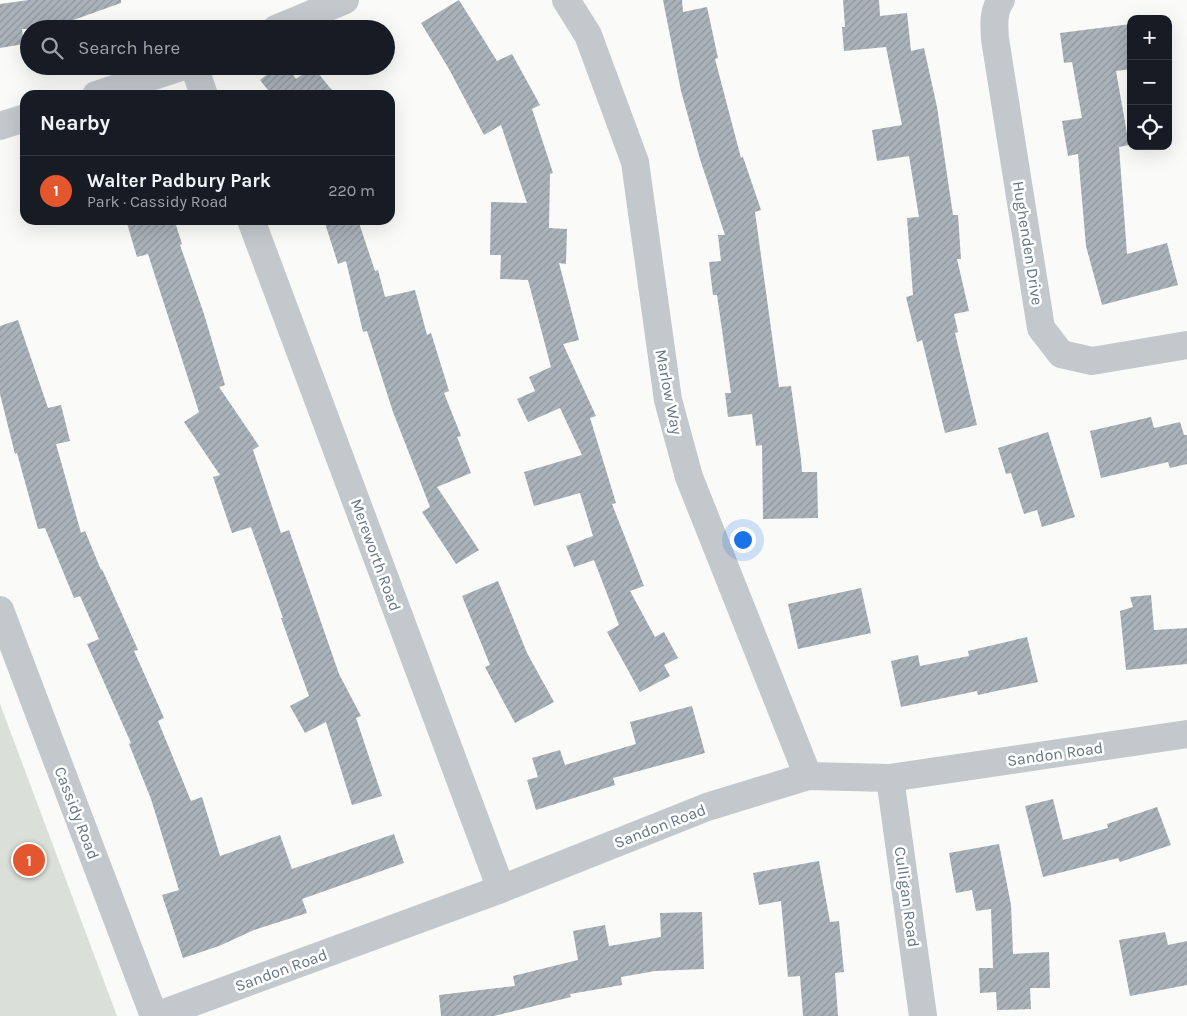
<!DOCTYPE html>
<html lang="en">
<head>
<meta charset="utf-8">
<style>
	:root { --surface:#171b24; --page:#242831; --text:#f1f3f6; --muted:#9ea1a6; --line:#363941; --accent:#e4572e }
	body { margin:0; font-family:Karla,sans-serif; background:var(--page); color:var(--text) }
	.controls { position:absolute; right:15px; top:15px; display:grid; overflow:hidden; border-radius:10px; box-shadow:0 5px 20px #0002 }
	.controls button { width:45px; height:45px; display:grid; place-items:center; padding:0; border:0; border-bottom:1px solid var(--line); background:var(--surface); color:var(--text); font:25px sans-serif }
	.you { position:absolute; left:742px; top:539px; width:18px; height:18px; margin:-12px; border:4px solid #fff; border-radius:50%; background:#1a73e8; box-shadow:0 0 0 8px #1a73e833 }
	.badge { display:grid; place-items:center; width:32px; height:32px; border-radius:50%; background:var(--accent); color:#fff; font-size:16px; font-weight:700 }
	.pin { position:absolute; translate:-50% -50%; border:2px solid #fff; box-shadow:0 1px 5px #0006 }
	.list { margin:0; padding:0; list-style:none }
	h2 { display:flex; justify-content:space-between; align-items:center; height:65px; margin:0; padding:0 20px; font-size:21px }
	h2 small { font-size:16px; font-weight:400; color:var(--muted) }
	.list li { display:grid; grid-template-columns:32px 1fr auto; gap:15px; align-items:center; box-sizing:border-box; height:70px; padding:0 20px; border-top:1px solid var(--line) }
	.list b { display:block; font-size:19px; white-space:nowrap }
	.list p { margin:0; font-size:16px; white-space:nowrap; color:var(--muted) }
	.list em { font-size:16px; font-style:normal; color:var(--muted) }
	.icon { flex:none; width:28px; height:28px; fill:none; stroke:currentColor; stroke-width:2; stroke-linecap:round; stroke-linejoin:round }
	.map { position:relative; flex:none; width:1187px; height:1016px; overflow:hidden }
	.search { position:absolute; background:var(--surface); box-shadow:0 5px 20px #0002; left:20px; top:20px; width:375px; height:55px; display:flex; align-items:center; gap:12px; box-sizing:border-box; padding:0 18px; border-radius:28px; color:var(--muted); font-size:19px }
	.panel { position:absolute; background:var(--surface); box-shadow:0 5px 20px #0002; left:20px; top:90px; width:375px; height:135px; border-radius:15px }
	.map>svg:first-child { display:block }
</style>
</head>
<body>
<div class="map">
<svg width="1187" height="1016" viewBox="0 0 1187 1016">
	<defs>
		<pattern id="building-hatch" width="6" height="6" patternUnits="userSpaceOnUse" patternTransform="scale(1.25)"><rect width="6" height="6" fill="#aab3b9"/><path d="M-1 1l2-2M0 6l6-6M5 7l2-2" fill="none" stroke="#8e969c"/></pattern>
	</defs>
	<rect width="100%" height="100%" fill="#fafaf8"/>
	<path fill="#dadfd7" d="M 0,704 L 117,1016 L 0,1016 Z"/>
	<g fill="url(#building-hatch)">
		<path d="M 29,0 L 121,0 L 121,3 L 48,29 L 22,29 L 24,44 L 0,48 L 0,4 Z"/>
		<path d="M 459,0 L 497,61 L 512,54 L 540,105 L 532,109 L 553,173 L 550,174 L 549,228 L 567,229 L 566,264 L 559,263 L 579,340 L 563,344 L 596,416 L 590,418 L 616,503 L 612,504 L 644,586 L 630,591 L 655,637 L 664,632 L 678,658 L 664,665 L 670,676 L 640,692 L 607,632 L 619,625 L 594,560 L 574,567 L 566,546 L 593,536 L 580,493 L 534,506 L 524,472 L 582,455 L 560,408 L 528,422 L 517,399 L 535,391 L 529,377 L 551,367 L 528,280 L 500,279 L 501,255 L 490,255 L 491,202 L 527,203 L 501,125 L 484,135 L 449,69 L 421,23 Z"/>
		<path d="M 663,0 L 682,0 L 683,12 L 707,7 L 718,58 L 715,59 L 741,158 L 743,157 L 761,210 L 755,212 L 779,387 L 791,386 L 801,459 L 802,472 L 817,472 L 818,518 L 763,519 L 762,445 L 756,446 L 752,414 L 728,417 L 725,393 L 731,393 L 717,295 L 713,295 L 709,262 L 721,261 L 718,235 L 725,235 L 700,159 L 681,91 Z"/>
		<path d="M 843,0 L 879,0 L 880,16 L 907,13 L 911,51 L 924,48 L 937,107 L 953,215 L 958,215 L 961,259 L 957,259 L 969,311 L 954,314 L 958,332 L 955,333 L 977,425 L 945,433 L 922,340 L 917,342 L 906,297 L 913,295 L 907,218 L 919,217 L 909,156 L 877,161 L 872,130 L 902,125 L 886,47 L 844,51 L 842,27 L 845,27 Z"/>
		<path d="M 1131,24 L 1131,69 L 1116,71 L 1129,145 L 1119,147 L 1127,254 L 1167,243 L 1178,285 L 1102,305 L 1086,246 L 1078,154 L 1068,156 L 1062,121 L 1082,118 L 1072,62 L 1064,63 L 1060,33 Z"/>
		<path d="M 278,66 L 287,66 L 296,79 L 313,67 L 336,95 L 272,95 L 260,80 Z"/>
		<path d="M 126,220 L 163,220 L 164,225 L 175,222 L 182,244 L 180,245 L 204,314 L 225,385 L 219,387 L 259,446 L 253,450 L 281,533 L 289,530 L 339,674 L 361,716 L 356,718 L 382,796 L 352,805 L 326,722 L 305,733 L 290,706 L 309,696 L 281,618 L 283,618 L 251,527 L 232,533 L 213,477 L 220,475 L 184,422 L 199,412 L 148,254 L 137,257 Z"/>
		<path d="M 324,220 L 358,220 L 375,271 L 378,270 L 385,297 L 415,290 L 427,335 L 431,333 L 449,391 L 444,393 L 461,436 L 457,437 L 471,473 L 437,487 L 479,550 L 456,564 L 422,512 L 430,507 L 393,412 L 367,331 L 363,332 L 346,261 L 338,264 Z"/>
		<path d="M 18,320 L 48,408 L 61,405 L 70,441 L 56,444 L 81,533 L 85,531 L 101,570 L 102,569 L 138,650 L 134,651 L 164,718 L 158,721 L 191,801 L 202,797 L 220,856 L 280,835 L 292,869 L 394,834 L 404,863 L 302,899 L 307,913 L 254,930 L 219,946 L 183,958 L 162,895 L 179,890 L 151,799 L 129,744 L 131,743 L 87,644 L 99,639 L 80,596 L 74,598 L 45,528 L 38,529 L 17,453 L 15,454 L 0,394 L 0,326 Z"/>
		<path d="M 1151,417 L 1154,428 L 1180,422 L 1184,435 L 1187,435 L 1187,464 L 1170,468 L 1168,462 L 1101,478 L 1090,431 Z"/>
		<path d="M 1048,432 L 1075,517 L 1042,527 L 1037,510 L 1024,514 L 1011,473 L 1006,474 L 998,448 Z"/>
		<path d="M 498,581 L 527,653 L 554,702 L 515,723 L 485,667 L 490,665 L 462,596 Z"/>
		<path d="M 861,588 L 871,633 L 798,649 L 788,604 Z"/>
		<path d="M 1151,595 L 1154,630 L 1187,628 L 1187,664 L 1126,670 L 1120,611 L 1133,607 L 1130,597 Z"/>
		<path d="M 1027,637 L 1038,682 L 978,695 L 977,691 L 901,707 L 891,661 L 918,655 L 920,666 L 969,656 L 968,651 Z"/>
		<path d="M 692,706 L 705,753 L 613,778 L 615,785 L 536,810 L 527,780 L 538,777 L 532,758 L 560,750 L 565,765 L 636,744 L 630,722 Z"/>
		<path d="M 1053,799 L 1063,840 L 1108,828 L 1107,824 L 1157,807 L 1171,845 L 1120,862 L 1118,858 L 1043,877 L 1025,806 Z"/>
		<path d="M 999,844 L 1011,905 L 1013,954 L 1049,952 L 1050,988 L 1030,988 L 1031,1009 L 997,1010 L 996,992 L 980,993 L 979,968 L 993,968 L 991,909 L 976,911 L 972,890 L 956,893 L 949,853 Z"/>
		<path d="M 819,861 L 830,922 L 839,921 L 844,972 L 835,973 L 838,1016 L 803,1016 L 800,976 L 788,977 L 781,901 L 759,905 L 753,873 Z"/>
		<path d="M 702,912 L 704,969 L 655,971 L 621,977 L 622,985 L 570,994 L 571,997 L 494,1016 L 441,1016 L 439,995 L 515,986 L 513,976 L 578,960 L 573,931 L 605,925 L 609,946 L 661,937 L 660,913 Z"/>
		<path d="M 1165,932 L 1168,945 L 1187,941 L 1187,985 L 1130,996 L 1119,940 Z"/>
	</g>
	<g fill="none" stroke-linecap="round" stroke-linejoin="round">
		<g stroke="#c3c8cc" stroke-width="28">
			<path d="M 566,0 L 588,35 L 635,162 L 668,400 L 689,477 L 808,776"/>
			<path d="M 1001,0 C 993,11 994,25 995,39 L 1041,328 L 1061,354 L 1092,361 L 1187,345"/>
			<path d="M 276,29 L 345,0"/>
			<path d="M 194,66 L 204,95"/>
			<path d="M 96,95 L 184,66"/>
			<path d="M 0,126 L 25,118"/>
			<path d="M 251,220 L 501,889"/>
			<path d="M 0,610 L 154,1016"/>
			<path d="M 890,778 L 923,1016"/>
			<path d="M 156,1016 L 501,889 L 707,807 L 808,776 L 890,778 L 1187,734"/>
		</g>
	</g>
	<g text-anchor="middle" dominant-baseline="central" stroke-width="5" stroke-linejoin="round" paint-order="stroke">
		<g font-size="16" fill="#657683" stroke="#fff">
			<text transform="translate(1028 243) rotate(81)">Hughenden Drive</text>
			<text transform="translate(669 392) rotate(79)">Marlow Way</text>
			<text transform="translate(376 555) rotate(70)">Mereworth Road</text>
			<text transform="translate(1055 754) rotate(-8)">Sandon Road</text>
			<text transform="translate(77 813) rotate(69)">Cassidy Road</text>
			<text transform="translate(660 826) rotate(-21)">Sandon Road</text>
			<text transform="translate(907 897) rotate(82)">Culligan Road</text>
			<text transform="translate(281 970) rotate(-20)">Sandon Road</text>
		</g>
	</g>
</svg>
<div class="controls">
<button>+</button>
<button>−</button>
<button><svg class="icon" aria-label="locate" viewBox="0 0 24 24"><circle cx="12" cy="12" r="6"/><path d="M12 2v4M12 18v4M2 12h4M18 12h4"/></svg></button>
</div>
<div class="you"></div>
<div class="pin badge" style="left:29px;top:860px">1</div>
<div class="search"><svg class="icon" aria-label="search" viewBox="0 0 24 24"><circle cx="10" cy="10" r="6"/><path d="M15 15l6 6"/></svg>Search here</div>
<section class="panel">
<h2>Nearby<small></small></h2>
<ul class="list">
<li><span class="badge">1</span><div><b>Walter Padbury Park</b><p>Park · Cassidy Road</p></div><em>220 m</em></li>
</ul>
</section>
</div>
</body>
</html>
